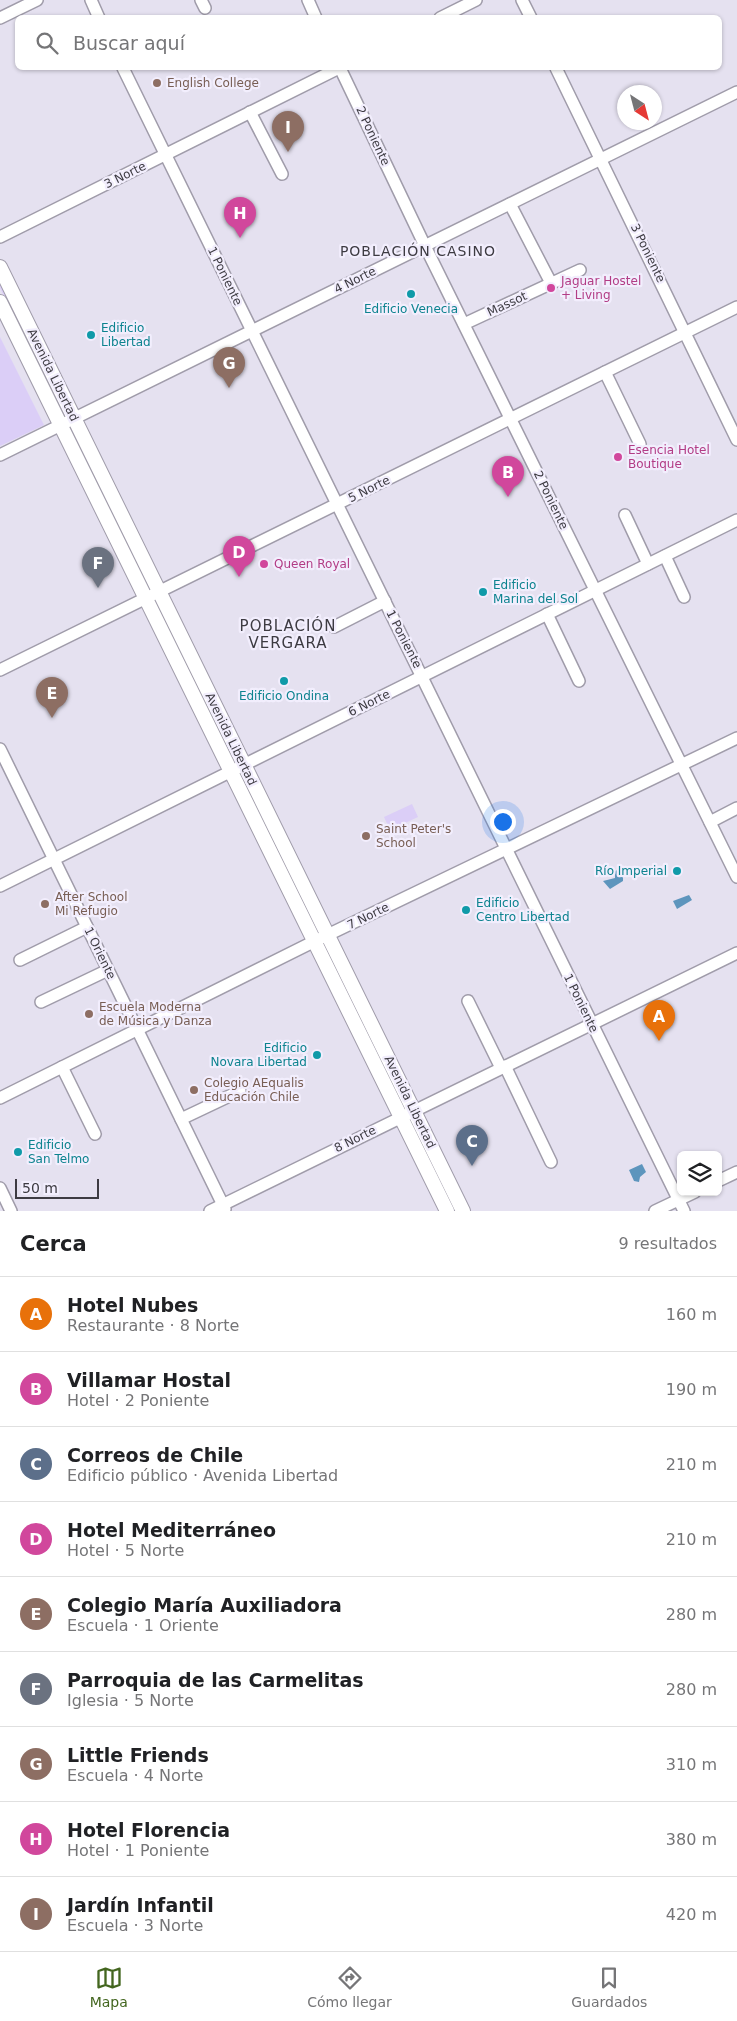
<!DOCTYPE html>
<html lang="es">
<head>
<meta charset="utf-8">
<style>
	:root { --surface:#fff; --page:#f2f2f2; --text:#202124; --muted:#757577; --line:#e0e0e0; --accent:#43661f }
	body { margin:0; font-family:"DejaVu Sans",sans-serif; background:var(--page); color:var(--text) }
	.controls { position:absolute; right:15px; bottom:15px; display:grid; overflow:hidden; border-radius:8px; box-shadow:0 1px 4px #0004 }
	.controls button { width:45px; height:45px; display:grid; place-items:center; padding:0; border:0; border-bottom:1px solid var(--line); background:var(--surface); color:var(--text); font:25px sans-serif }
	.compass { position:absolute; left:617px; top:85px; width:45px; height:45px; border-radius:50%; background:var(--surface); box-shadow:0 1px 4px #0004; rotate:144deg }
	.scale { position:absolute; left:15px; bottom:12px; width:84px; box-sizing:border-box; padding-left:5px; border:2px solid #3d3b42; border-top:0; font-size:14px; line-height:18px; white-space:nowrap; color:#3d3b42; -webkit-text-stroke:4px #f2eefd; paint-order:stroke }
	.you { position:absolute; left:502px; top:821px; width:18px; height:18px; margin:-12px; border:4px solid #fff; border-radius:50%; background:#1a73e8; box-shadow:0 0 0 8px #1a73e833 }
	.badge { display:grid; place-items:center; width:32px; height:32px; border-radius:50%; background:var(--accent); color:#fff; font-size:16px; font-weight:700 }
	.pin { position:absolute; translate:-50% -41px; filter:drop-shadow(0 1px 2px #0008) }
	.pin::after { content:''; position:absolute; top:26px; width:18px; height:15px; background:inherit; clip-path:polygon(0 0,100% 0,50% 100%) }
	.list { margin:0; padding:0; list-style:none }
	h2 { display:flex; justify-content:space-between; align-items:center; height:65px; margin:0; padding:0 20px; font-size:21px }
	h2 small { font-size:16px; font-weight:400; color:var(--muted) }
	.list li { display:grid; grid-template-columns:32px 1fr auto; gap:15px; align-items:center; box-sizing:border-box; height:75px; padding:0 20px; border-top:1px solid var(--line) }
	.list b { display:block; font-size:19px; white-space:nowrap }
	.list p { margin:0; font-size:16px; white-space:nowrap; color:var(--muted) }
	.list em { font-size:16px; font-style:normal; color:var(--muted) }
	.icon { flex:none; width:28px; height:28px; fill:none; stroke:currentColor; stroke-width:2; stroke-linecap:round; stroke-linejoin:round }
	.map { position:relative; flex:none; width:737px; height:1211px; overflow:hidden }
	.search { position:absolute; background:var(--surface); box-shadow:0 1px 4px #0004; left:15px; right:15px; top:15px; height:55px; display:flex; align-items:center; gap:12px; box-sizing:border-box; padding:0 18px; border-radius:8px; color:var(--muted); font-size:19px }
	.sheet { height:740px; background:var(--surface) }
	nav { display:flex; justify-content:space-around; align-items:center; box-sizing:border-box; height:70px; border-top:1px solid var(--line); background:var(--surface); font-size:14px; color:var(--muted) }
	nav a { display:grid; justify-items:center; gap:2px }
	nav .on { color:var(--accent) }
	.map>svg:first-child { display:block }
</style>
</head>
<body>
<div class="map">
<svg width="737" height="1211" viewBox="0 0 737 1211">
	<rect width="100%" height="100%" fill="#e5e1f0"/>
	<g fill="#dbcef7">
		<path d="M 0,280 L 63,408 L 59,410 L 0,288 Z"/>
		<path d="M 0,337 L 44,425 L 0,446 Z"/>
		<path d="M 160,607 L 231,756 L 228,757 L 156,609 Z"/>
		<path d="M 412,804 L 418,817 L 390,830 L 384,817 Z"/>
		<path d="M 329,952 L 398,1094 L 396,1095 L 325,953 Z"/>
	</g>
	<g fill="#5d95bd">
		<path d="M 620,869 L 623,871 L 623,881 L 610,889 L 603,881 L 615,878 L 615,871 Z"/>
		<path d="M 689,895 L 692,900 L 677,909 L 673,901 Z"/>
		<path d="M 642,1164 L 646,1172 L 640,1177 L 639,1182 L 634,1181 L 629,1170 Z"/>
	</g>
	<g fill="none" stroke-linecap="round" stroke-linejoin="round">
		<defs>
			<g id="minor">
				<path d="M 91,0 L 99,18"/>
				<path d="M 201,0 L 205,8"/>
				<path d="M 308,0 L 316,18"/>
				<path d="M 522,0 L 531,18"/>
				<path d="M 0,18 L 37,0"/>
				<path d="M 440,18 L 476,0"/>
				<path d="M 123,68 L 684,1211"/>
				<path d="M 340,68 L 425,246 L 737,877"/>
				<path d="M 556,68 L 737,440"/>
				<path d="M 250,112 L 282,174"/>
				<path d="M 510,204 L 551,283"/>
				<path d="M 0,237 L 339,68"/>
				<path d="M 464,324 L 580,270"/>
				<path d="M 605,372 L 640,444"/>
				<path d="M 0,455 L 737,92"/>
				<path d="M 625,515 L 648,564"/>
				<path d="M 665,556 L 684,597"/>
				<path d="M 547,614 L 579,681"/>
				<path d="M 334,627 L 385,601"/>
				<path d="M 0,670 L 737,307"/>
				<path d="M 0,749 L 225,1209"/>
				<path d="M 710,822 L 737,808"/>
				<path d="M 0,886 L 737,520"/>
				<path d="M 20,960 L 87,927"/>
				<path d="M 468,1001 L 501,1068"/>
				<path d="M 41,1002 L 108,970"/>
				<path d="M 505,1066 L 551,1162"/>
				<path d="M 62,1067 L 95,1134"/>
				<path d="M 0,1098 L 315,941 L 737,738"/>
				<path d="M 181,1119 L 240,1091"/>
				<path d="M 718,1181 L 737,1172"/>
				<path d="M 0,1188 L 11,1211"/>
				<path d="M 210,1211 L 737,953"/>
				<path d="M 655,1211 L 695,1192"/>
			</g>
			<g id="major">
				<path d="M 0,267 L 463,1211"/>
				<path d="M 0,302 L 447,1211"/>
			</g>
		</defs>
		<use href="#minor" stroke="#a09caa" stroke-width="14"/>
		<use href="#major" stroke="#a09caa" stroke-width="16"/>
		<use href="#minor" stroke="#fff" stroke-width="11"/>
		<use href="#major" stroke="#fff" stroke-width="14"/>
	</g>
	<g fill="#8d6e63" stroke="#f2eefd" stroke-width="2">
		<circle cx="157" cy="83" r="5"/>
		<circle cx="366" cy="836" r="5"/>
		<circle cx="45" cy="904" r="5"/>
		<circle cx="89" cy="1014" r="5"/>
		<circle cx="194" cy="1090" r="5"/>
	</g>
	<g fill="#d1479c" stroke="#f2eefd" stroke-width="2">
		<circle cx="551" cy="288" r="5"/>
		<circle cx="618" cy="457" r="5"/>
		<circle cx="264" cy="564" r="5"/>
	</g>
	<g fill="#0f9aa8" stroke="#f2eefd" stroke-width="2">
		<circle cx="411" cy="294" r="5"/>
		<circle cx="91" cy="335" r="5"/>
		<circle cx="483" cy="592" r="5"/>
		<circle cx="284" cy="681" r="5"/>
		<circle cx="677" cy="871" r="5"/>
		<circle cx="466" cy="910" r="5"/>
		<circle cx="317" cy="1055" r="5"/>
		<circle cx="18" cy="1152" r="5"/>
	</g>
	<g text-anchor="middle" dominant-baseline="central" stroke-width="4.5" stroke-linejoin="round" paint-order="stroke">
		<g font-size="12" fill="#785e54" stroke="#f2eefd" text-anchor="start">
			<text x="167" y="83">English College</text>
			<text x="376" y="829">Saint Peter's<tspan x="376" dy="14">School</tspan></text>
			<text x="55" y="897">After School<tspan x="55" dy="14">Mi Refugio</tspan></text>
			<text x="99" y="1007">Escuela Moderna<tspan x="99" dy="14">de Música y Danza</tspan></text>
			<text x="204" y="1083">Colegio AEqualis<tspan x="204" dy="14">Educación Chile</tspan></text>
		</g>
		<g font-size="12" fill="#3d3b42" stroke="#f2eefd">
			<text transform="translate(373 136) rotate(65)">2 Poniente</text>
			<text transform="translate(125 175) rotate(-26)">3 Norte</text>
			<text transform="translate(648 253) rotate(64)">3 Poniente</text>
			<text transform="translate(225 276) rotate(64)">1 Poniente</text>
			<text transform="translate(355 280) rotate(-26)">4 Norte</text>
			<text transform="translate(507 304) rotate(-25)">Massot</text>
			<text transform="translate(53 375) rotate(64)">Avenida Libertad</text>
			<text transform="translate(369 489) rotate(-26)">5 Norte</text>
			<text transform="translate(551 500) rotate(64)">2 Poniente</text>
			<text transform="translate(404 639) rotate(63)">1 Poniente</text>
			<text transform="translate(369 703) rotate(-26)">6 Norte</text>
			<text transform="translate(231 739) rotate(64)">Avenida Libertad</text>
			<text transform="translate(368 916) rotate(-26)">7 Norte</text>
			<text transform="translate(100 953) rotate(64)">1 Oriente</text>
			<text transform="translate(581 1003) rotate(64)">1 Poniente</text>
			<text transform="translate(410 1102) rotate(64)">Avenida Libertad</text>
			<text transform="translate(355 1139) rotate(-26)">8 Norte</text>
		</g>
		<g font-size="12" fill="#b23c85" stroke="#f2eefd" text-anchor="start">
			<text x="561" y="281">Jaguar Hostel<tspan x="561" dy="14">+ Living</tspan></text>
			<text x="628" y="450">Esencia Hotel<tspan x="628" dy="14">Boutique</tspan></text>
			<text x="274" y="564">Queen Royal</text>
		</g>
		<g font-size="12" fill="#0d838f" stroke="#f2eefd" text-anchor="start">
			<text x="411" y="309" text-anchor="middle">Edificio Venecia</text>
			<text x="101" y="328">Edificio<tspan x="101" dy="14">Libertad</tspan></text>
			<text x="493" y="585">Edificio<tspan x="493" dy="14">Marina del Sol</tspan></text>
			<text x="284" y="696" text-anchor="middle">Edificio Ondina</text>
			<text x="667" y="871" text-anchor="end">Río Imperial</text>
			<text x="476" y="903">Edificio<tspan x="476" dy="14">Centro Libertad</tspan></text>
			<text x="307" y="1048" text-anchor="end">Edificio<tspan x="307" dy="14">Novara Libertad</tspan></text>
			<text x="28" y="1145">Edificio<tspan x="28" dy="14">San Telmo</tspan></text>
		</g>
		<g font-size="14" letter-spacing="1" fill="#3d3b42" stroke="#f2eefd">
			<text x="418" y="251">POBLACIÓN CASINO</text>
		</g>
		<g font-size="15" letter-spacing="1" fill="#3d3b42" stroke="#f2eefd">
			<text x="288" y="626">POBLACIÓN<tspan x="288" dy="17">VERGARA</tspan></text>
		</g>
	</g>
</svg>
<div class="controls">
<button><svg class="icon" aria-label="layers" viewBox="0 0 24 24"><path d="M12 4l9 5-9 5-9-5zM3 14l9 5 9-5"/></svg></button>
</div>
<svg class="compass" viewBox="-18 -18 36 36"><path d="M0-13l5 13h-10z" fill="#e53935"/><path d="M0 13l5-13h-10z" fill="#757577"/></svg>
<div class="scale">50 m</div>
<div class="you"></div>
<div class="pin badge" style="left:659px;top:1041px;background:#e8710a">A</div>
<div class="pin badge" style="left:508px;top:497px;background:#d1479c">B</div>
<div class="pin badge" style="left:472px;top:1166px;background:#5c6f8a">C</div>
<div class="pin badge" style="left:239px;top:577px;background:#d1479c">D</div>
<div class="pin badge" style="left:52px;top:718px;background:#8d6e63">E</div>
<div class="pin badge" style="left:98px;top:588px;background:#6b7280">F</div>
<div class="pin badge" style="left:229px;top:388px;background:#8d6e63">G</div>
<div class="pin badge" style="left:240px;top:238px;background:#d1479c">H</div>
<div class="pin badge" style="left:288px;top:152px;background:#8d6e63">I</div>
<div class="search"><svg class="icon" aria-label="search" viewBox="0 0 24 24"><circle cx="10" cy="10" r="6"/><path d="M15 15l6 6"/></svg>Buscar aquí</div>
</div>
<section class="sheet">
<h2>Cerca<small>9 resultados</small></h2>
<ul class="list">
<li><span class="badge" style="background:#e8710a">A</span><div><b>Hotel Nubes</b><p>Restaurante · 8 Norte</p></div><em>160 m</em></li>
<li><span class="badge" style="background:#d1479c">B</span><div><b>Villamar Hostal</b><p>Hotel · 2 Poniente</p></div><em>190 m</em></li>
<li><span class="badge" style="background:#5c6f8a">C</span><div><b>Correos de Chile</b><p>Edificio público · Avenida Libertad</p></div><em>210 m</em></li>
<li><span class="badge" style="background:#d1479c">D</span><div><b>Hotel Mediterráneo</b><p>Hotel · 5 Norte</p></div><em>210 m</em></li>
<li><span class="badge" style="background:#8d6e63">E</span><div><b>Colegio María Auxiliadora</b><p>Escuela · 1 Oriente</p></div><em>280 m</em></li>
<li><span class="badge" style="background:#6b7280">F</span><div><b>Parroquia de las Carmelitas</b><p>Iglesia · 5 Norte</p></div><em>280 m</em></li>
<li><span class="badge" style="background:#8d6e63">G</span><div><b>Little Friends</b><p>Escuela · 4 Norte</p></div><em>310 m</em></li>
<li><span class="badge" style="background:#d1479c">H</span><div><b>Hotel Florencia</b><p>Hotel · 1 Poniente</p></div><em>380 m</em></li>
<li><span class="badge" style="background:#8d6e63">I</span><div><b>Jardín Infantil</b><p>Escuela · 3 Norte</p></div><em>420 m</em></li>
</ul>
</section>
<nav>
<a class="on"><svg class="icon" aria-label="map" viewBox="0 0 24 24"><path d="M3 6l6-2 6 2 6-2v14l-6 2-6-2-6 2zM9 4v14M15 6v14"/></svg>Mapa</a>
<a><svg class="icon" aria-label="directions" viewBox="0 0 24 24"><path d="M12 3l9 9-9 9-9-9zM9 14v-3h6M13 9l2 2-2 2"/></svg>Cómo llegar</a>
<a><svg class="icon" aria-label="saved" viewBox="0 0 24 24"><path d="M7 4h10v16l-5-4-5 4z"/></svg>Guardados</a>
</nav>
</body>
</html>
